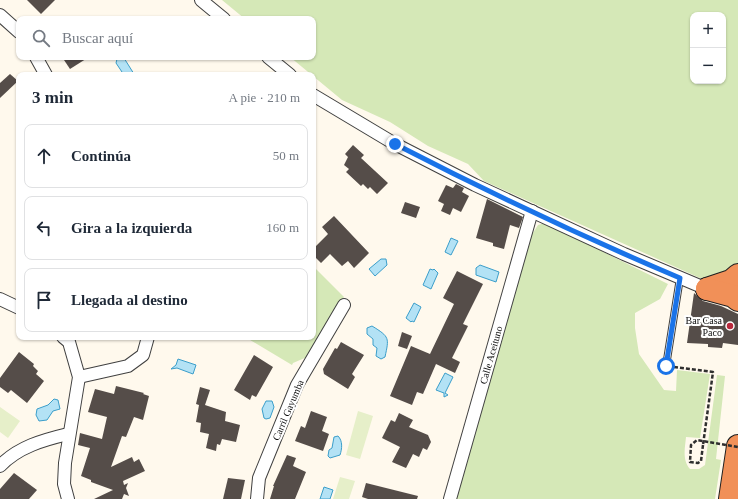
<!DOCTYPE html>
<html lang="es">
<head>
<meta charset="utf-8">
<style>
	:root { --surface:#fff; --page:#f6f6f7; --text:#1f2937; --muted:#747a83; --line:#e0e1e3 }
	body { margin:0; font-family:"Times New Roman",serif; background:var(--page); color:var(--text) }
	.controls { position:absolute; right:12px; top:12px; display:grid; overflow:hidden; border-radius:8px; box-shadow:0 1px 3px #0004 }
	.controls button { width:36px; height:36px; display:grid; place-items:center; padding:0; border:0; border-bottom:1px solid var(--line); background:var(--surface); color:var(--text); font:20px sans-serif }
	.stop { position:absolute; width:12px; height:12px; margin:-9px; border:3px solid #1a73e8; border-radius:50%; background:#fff }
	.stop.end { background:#1a73e8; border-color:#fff; box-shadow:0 1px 4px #0008 }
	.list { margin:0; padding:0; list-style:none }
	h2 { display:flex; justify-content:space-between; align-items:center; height:52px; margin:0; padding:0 16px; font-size:17px }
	h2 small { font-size:13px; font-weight:400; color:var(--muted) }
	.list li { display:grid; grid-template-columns:26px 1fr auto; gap:12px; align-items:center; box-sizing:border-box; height:64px; margin:0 8px 8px; padding:0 8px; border:1px solid var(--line); border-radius:8px }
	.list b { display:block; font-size:15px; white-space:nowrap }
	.list em { font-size:13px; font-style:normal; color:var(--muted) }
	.icon { flex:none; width:22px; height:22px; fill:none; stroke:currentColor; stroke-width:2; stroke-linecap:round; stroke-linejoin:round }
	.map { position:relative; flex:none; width:738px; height:499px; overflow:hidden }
	.search { position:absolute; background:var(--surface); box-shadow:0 1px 3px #0004; left:16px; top:16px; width:300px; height:44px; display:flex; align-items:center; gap:10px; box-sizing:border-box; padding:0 14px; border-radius:8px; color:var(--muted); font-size:15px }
	.panel { position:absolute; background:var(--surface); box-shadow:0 1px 3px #0004; left:16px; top:72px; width:300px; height:268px; border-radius:8px }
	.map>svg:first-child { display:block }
</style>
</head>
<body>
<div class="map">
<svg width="738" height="499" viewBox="0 0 738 499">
	<rect width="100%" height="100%" fill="#fff9ed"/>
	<g fill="#d5e8b7" fill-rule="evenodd">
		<path d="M 222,0 L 738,0 L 738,267 L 719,281 L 700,278 L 484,181 L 468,164 L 428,146 L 390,122 L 342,100 L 290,57 L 313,57 L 313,19 L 245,19 ZM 693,15 L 723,15 L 723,81 L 693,81 Z"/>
		<path d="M 545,223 L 668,284 L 660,299 L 635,313 L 635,328 L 639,354 L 664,390 L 676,391 L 677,370 L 710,374 L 700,438 L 686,437 C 685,448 682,460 690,469 L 699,469 L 705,465 L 717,375 L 725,376 L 716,459 L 721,460 L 715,499 L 456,499 L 531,236 L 538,225 Z"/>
		<path d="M 313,266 L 344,297 L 307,357 L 293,363 L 292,365 L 245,337 L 313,337 Z"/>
	</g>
	<g fill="#e6efc9">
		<path d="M 0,407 L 20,421 L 8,438 L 0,432 Z"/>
		<path d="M 358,411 L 373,416 L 360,459 L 346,455 Z"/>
		<path d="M 340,477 L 355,481 L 349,499 L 333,499 Z"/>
	</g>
	<g fill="#b3e2f5" stroke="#3b9eca">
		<path d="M 120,57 L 122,59 L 124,58 L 134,74 L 124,75 L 116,63 L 117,59 Z"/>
		<path d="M 451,238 L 458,241 L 451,255 L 445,252 Z"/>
		<path d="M 381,259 L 386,259 L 387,265 L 375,276 L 369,269 Z"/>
		<path d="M 480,265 L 499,272 L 496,282 L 476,275 L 476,268 Z"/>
		<path d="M 430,269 L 433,270 L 434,269 L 438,273 L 431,289 L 423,285 Z"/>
		<path d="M 414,303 L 421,307 L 414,322 L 412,321 L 411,322 L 406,318 Z"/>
		<path d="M 372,326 C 390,337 389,338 385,357 L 381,359 L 376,356 L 377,348 L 373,345 L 373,339 L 367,334 L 367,328 Z"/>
		<path d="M 178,359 L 196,365 L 193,374 L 177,368 L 171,369 L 176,365 Z"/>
		<path d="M 445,373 L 453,377 L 445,393 L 448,395 L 444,397 L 444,393 L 436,390 Z"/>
		<path d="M 54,399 L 58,400 L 60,409 L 53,411 L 47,420 L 39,421 L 36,415 L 37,409 L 48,405 Z"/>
		<path d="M 266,401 L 272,401 L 274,407 L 270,418 L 266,419 L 264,418 L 262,409 Z"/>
		<path d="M 338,436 C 343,441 342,449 340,455 L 330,458 L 328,456 L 329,450 L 332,448 L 334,437 Z"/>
		<path d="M 324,487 L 333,490 L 330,499 L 320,499 Z"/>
	</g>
	<g fill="#554d49">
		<path d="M 27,0 L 55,0 L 41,14 Z"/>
		<path d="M 62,57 L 89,57 L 70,69 Z"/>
		<path d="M 10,74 L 18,81 L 0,98 L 0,83 Z"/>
		<path d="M 353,145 L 364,155 L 361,158 L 388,183 L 377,194 L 370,187 L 368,189 L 363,184 L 361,186 L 346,172 L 349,169 L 344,165 L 348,157 L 345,154 Z"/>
		<path d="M 456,184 L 464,188 L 462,192 L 469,196 L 461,212 L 453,208 L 450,215 L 441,211 L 444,204 L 438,201 L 446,185 L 453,188 Z"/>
		<path d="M 487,199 L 523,217 L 519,228 L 510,225 L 504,249 L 493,246 L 493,243 L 476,238 Z"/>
		<path d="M 405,202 L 420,207 L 416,218 L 401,213 Z"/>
		<path d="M 334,216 L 369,253 L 354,268 L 348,261 L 342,266 L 330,254 L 321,263 L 313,255 L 313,249 L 328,234 L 322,227 Z"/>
		<path d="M 457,271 L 483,284 L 463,324 L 468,326 L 452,358 L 460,362 L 455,373 L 436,364 L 423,394 L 417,392 L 412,405 L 390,396 L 411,346 L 430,354 L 454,304 L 443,298 Z"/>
		<path d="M 694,293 L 703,301 L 721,306 L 738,314 L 738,345 L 723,343 L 722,348 L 708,347 L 708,344 L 687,343 Z"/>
		<path d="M 402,332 L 412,336 L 407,349 L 398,346 Z"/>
		<path d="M 341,342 L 364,355 L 352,374 L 355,377 L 348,389 L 324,374 L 323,369 L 335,348 L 337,349 Z"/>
		<path d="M 19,352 L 34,364 L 33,366 L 38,371 L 36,374 L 44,381 L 27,403 L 11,390 L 8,393 L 0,387 L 0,378 Z"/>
		<path d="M 254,355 L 273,367 L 256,397 L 252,395 L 250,400 L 234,390 Z"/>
		<path d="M 116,386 L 144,393 L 143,394 L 149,396 L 143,420 L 134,417 L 126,437 L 122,436 L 111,467 L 132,457 L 134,462 L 139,459 L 145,471 L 123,481 L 124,485 L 128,483 L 126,488 L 129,496 L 124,494 L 122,499 L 94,499 L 113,490 L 91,482 L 91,480 L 81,476 L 90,448 L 78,445 L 80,433 L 102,439 L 107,417 L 88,412 L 95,389 L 114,394 Z"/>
		<path d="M 200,387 L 210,390 L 205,405 L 226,412 L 225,421 L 240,425 L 236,442 L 222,439 L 220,445 L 217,444 L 216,451 L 206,448 L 209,434 L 200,432 L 201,423 L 196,422 L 199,405 L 196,404 Z"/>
		<path d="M 311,411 L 327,417 L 322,431 L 329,434 L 323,451 L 295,441 L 301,426 L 305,428 Z"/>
		<path d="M 399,413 L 413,420 L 409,427 L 428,435 L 431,442 L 427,450 L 423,448 L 419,457 L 413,454 L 406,468 L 392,462 L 400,447 L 382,438 L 391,420 L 395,422 Z"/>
		<path d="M 287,455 L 296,458 L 293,466 L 306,472 L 295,499 L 270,499 L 274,486 L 273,486 Z"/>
		<path d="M 14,473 L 37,490 L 29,499 L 0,499 L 0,489 Z"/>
		<path d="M 228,478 L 245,480 L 241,499 L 223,499 Z"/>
		<path d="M 366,483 L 418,496 L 417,499 L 368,499 L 362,497 Z"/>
	</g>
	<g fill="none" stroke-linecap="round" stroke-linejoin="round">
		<defs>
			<path id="lane" d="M 666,366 L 680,278"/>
			<g id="street">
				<path d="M 201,0 L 224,19"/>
				<path d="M 0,15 L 19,32"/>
				<path d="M 36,57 L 46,75"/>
				<path d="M 268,57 L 290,75"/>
				<path d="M 313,95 L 395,144 L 475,185 L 624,254 L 707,289"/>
				<path d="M 0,299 L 19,308"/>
				<path d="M 63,337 L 69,342 L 79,377 L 65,463 L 64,484 L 68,499"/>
				<path d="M 79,377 L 128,366 L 143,355 L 148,337"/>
				<path d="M 0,466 C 18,447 43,440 68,434"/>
				<path d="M 257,499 L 259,478 L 297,385 L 344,305"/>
				<path d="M 450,499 L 532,211"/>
			</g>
			<g id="highway">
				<path d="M 707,289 L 731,281 L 738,275"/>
				<path d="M 707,289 L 733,296 L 738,300"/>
				<path d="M 730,499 L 738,446"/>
			</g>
		</defs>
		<use href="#lane" stroke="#404040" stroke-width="8"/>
		<use href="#street" stroke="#404040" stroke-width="14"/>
		<use href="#highway" stroke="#1e1e1e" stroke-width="24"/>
		<path stroke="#2f2f2f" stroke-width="2.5" stroke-dasharray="4 2" stroke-linecap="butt" d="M 674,367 L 713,372 L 703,445"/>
		<use href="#lane" stroke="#fff" stroke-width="6"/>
		<use href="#street" stroke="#fff" stroke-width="12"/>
		<use href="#highway" stroke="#f19058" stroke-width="22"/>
		<path stroke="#2f2f2f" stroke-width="2.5" stroke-dasharray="4 2" stroke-linecap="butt" d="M 703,445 L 701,461 L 698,463 L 690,462 L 691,445 L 697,440 L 738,447"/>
	</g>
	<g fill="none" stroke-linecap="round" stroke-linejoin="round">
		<path stroke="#1a73e8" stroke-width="5" d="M 395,144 C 488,192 583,237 680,278 L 666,366"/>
	</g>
	<circle fill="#b9283c" stroke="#fff" stroke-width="1.5" cx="730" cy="326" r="4"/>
	<g text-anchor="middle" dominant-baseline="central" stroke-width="4" stroke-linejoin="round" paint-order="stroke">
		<g font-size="10" fill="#0d0d0d" stroke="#fff" text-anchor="end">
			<text x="722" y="320">Bar Casa<tspan x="722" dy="12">Paco</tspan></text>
		</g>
		<g font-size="10" fill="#0d0d0d" stroke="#fff">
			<text transform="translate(491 355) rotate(-74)">Calle Aceituno</text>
			<text transform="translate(288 410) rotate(-67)">Carril Gayumba</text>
		</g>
	</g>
</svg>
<div class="controls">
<button>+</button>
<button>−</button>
</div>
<div class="stop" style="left:666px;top:366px"></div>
<div class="stop end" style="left:395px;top:144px"></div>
<div class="search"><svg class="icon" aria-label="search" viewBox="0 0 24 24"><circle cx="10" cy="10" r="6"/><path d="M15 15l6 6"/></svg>Buscar aquí</div>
<section class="panel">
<h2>3 min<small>A pie · 210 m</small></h2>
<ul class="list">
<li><svg class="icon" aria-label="ahead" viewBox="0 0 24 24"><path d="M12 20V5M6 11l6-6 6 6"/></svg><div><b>Continúa</b></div><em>50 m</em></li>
<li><svg class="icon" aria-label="left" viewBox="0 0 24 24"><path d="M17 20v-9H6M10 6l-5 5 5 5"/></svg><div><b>Gira a la izquierda</b></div><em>160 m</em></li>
<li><svg class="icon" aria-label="arrive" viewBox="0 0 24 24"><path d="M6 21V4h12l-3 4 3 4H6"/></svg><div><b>Llegada al destino</b></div></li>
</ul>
</section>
</div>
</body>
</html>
